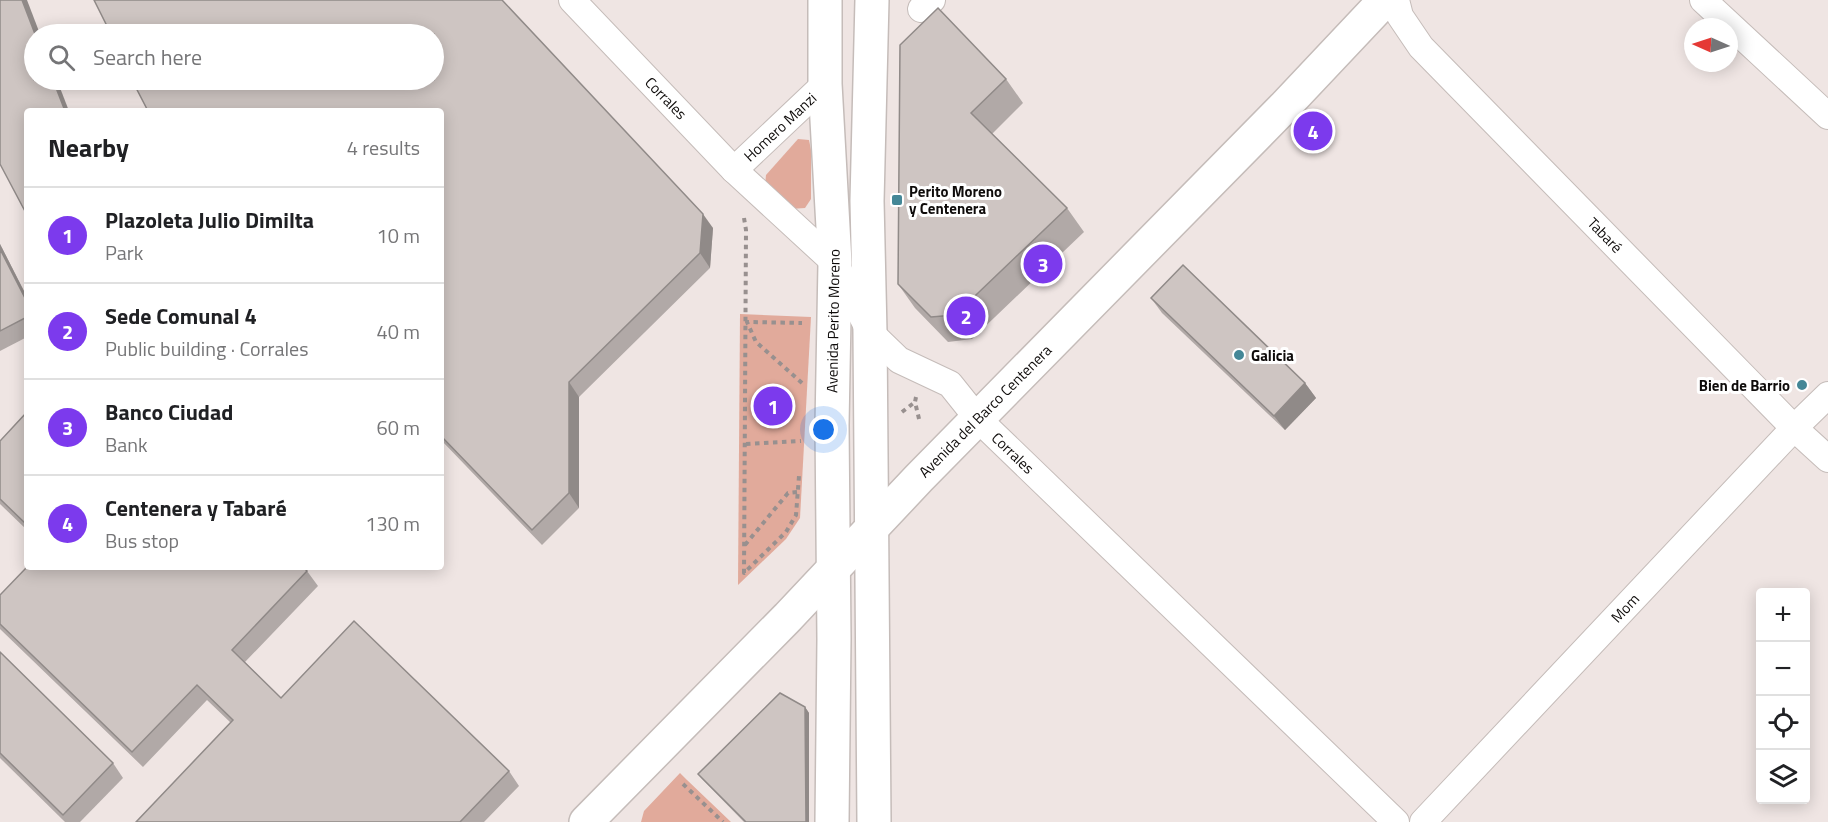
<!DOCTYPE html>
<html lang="en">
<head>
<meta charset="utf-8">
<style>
	:root { --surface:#fff; --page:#f6f6f6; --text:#202124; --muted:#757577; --line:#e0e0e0; --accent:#7c3aed }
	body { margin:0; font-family:"Titillium Web",sans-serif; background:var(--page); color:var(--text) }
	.controls { position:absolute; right:18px; bottom:18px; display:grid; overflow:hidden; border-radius:6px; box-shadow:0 3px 15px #0003 }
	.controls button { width:54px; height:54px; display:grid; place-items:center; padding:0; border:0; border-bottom:2px solid var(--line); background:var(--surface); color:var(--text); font:30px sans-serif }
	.compass { position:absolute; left:1684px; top:18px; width:54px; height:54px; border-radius:50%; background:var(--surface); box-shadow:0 3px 15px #0003; rotate:273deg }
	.you { position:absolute; left:824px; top:430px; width:21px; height:21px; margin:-15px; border:4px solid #fff; border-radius:50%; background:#1a73e8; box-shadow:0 0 0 9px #1a73e833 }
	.badge { display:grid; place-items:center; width:39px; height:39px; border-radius:50%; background:var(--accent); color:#fff; font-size:20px; font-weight:700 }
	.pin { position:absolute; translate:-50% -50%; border:3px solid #fff; box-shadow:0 2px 6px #0006 }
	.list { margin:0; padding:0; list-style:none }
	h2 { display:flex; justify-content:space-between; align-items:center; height:78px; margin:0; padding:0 24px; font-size:26px }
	h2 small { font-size:20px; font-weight:400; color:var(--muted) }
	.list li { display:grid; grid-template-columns:39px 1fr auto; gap:18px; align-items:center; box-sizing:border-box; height:96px; padding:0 24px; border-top:2px solid var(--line) }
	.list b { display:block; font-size:22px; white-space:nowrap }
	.list p { margin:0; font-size:20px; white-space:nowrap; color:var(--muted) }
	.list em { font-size:20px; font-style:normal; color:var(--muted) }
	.icon { flex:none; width:33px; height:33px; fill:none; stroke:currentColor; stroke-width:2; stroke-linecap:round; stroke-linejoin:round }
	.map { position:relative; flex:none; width:1828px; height:822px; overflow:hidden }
	.search { position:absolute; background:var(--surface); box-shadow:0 3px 15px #0003; left:24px; top:24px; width:420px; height:66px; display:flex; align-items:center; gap:15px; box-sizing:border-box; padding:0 21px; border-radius:33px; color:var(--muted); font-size:22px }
	.panel { position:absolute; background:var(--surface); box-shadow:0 3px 15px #0003; left:24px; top:108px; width:420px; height:462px; border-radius:6px }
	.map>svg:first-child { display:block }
</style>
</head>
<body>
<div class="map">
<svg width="1828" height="822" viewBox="0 0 1828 822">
	<rect width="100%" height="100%" fill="#efe5e3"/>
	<g fill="#e1aa9b">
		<path d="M 798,139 L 809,140 L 811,150 L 811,199 L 805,208 L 790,209 L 765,185 L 766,175 Z"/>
		<path d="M 740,314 L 811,317 L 800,518 L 786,539 L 738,585 Z"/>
		<path d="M 680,773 L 687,780 L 731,822 L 641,822 L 644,811 Z"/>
	</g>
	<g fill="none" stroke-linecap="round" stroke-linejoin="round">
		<defs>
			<g id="street">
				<path d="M 572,0 L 734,170 L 835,263 L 870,332 L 899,360 L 950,384 L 978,419 L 1396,822"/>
				<path d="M 1396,0 L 1400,16 L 1421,47 L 1794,428 L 1828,459"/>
				<path d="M 1703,0 L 1828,116"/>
				<path d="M 921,9 L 932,0"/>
				<path d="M 734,170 L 825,84"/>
				<path d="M 1423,822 L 1794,428 L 1828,395"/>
			</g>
			<g id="secondary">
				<path d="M 825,0 L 825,84 L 835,263 L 832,425 L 834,639 L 832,822"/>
				<path d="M 872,0 L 867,201 L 870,332 L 874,822"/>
				<path d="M 586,822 L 788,617 L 919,478 L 1285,106 L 1385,0"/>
			</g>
		</defs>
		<use href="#street" stroke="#c5bcb9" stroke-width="28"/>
		<use href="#secondary" stroke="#c5bcb9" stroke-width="36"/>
		<g stroke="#98908f" stroke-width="4" stroke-dasharray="4.5 4.5" stroke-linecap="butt">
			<path d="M 744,218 L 746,230 L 744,573 L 786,532 L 796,515 L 799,476"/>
			<path d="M 802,383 L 756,342 L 747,322 L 802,323"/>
			<path d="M 916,397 L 915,402 L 920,423"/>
			<path d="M 902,412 L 915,402"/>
			<path d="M 746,444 L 801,441"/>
			<path d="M 745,545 L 788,493 L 798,492"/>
			<path d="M 683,784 L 723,822"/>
		</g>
		<use href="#street" stroke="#fff" stroke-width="26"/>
		<use href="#secondary" stroke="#fff" stroke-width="33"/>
	</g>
	<g fill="#b1a9a7">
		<path d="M 900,45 L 1006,79 L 1023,103 L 992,134 L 1067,208 L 1084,232 L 972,339 L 948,342 L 915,308 L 898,284 Z"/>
		<path d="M 441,111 L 713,228 L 710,268 L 579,397 L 579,508 L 542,545 L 441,440 Z"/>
		<path d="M 0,244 L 27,297 L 27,337 L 0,351 Z"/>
		<path d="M 1151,298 L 1305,383 L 1316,398 L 1285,430 L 1162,313 Z"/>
		<path d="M 27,412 L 27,530 L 0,504 L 0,441 Z"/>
		<path d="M 307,571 L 318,586 L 245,662 L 281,698 L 509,771 L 519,786 L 484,822 L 136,822 L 231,723 L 207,700 L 143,767 L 0,629 L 0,595 Z"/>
		<path d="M 0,652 L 113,763 L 123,778 L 80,822 L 65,822 L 0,758 Z"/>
		<path d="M 805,707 L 809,713 L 809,822 L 744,822 L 702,779 L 698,774 Z"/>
	</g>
	<g fill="#908a88">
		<path d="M 22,0 L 27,0 L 40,34 L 35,34 Z"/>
		<path d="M 53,80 L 57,80 L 69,111 L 65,111 Z"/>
		<path d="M 703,214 L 713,228 L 710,268 L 700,253 Z"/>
		<path d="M 0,244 L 27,297 L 27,302 L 0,249 Z"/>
		<path d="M 569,382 L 579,397 L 579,508 L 569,493 Z"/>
		<path d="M 1305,383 L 1316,398 L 1285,430 L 1274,416 Z"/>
		<path d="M 805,707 L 809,713 L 809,822 L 806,822 Z"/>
	</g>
	<g fill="#cec5c2" stroke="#908a88" stroke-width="1.5">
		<path d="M 0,0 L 22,0 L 35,34 L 34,80 L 53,80 L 65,111 L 27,111 L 27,215 L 0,164 Z"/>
		<path d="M 94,0 L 502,0 L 703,214 L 700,253 L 569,382 L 569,493 L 532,530 L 441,436 L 441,111 L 148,111 L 132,80 L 434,80 L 434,34 L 111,34 Z"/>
		<path d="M 938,8 L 1006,79 L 971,113 L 1067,208 L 955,315 L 931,317 L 898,284 L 900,45 Z"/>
		<path d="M 0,249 L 27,302 L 27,317 L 0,331 Z"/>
		<path d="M 1183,265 L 1305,383 L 1274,416 L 1151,298 Z"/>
		<path d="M 27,412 L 27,525 L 0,499 L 0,441 Z"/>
		<path d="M 27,567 L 303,567 L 307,571 L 232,650 L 281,698 L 354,621 L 509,771 L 460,822 L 136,822 L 233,720 L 197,685 L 132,752 L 0,624 L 0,595 Z"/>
		<path d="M 0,652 L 113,763 L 63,815 L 0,753 Z"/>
		<path d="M 780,693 L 805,707 L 806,822 L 746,822 L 698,774 Z"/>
	</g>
	<g fill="#448797" stroke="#fff" stroke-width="2">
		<rect x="891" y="194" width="12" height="12" rx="3"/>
		<circle cx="1239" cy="355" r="6"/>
		<circle cx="1802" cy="385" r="6"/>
	</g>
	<g text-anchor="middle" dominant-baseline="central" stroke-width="6" stroke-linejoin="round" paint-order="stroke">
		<g font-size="15" fill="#0e0b0a" stroke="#fff">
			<text transform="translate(666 98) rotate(46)">Corrales</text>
			<text transform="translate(780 127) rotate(-43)">Homero Manzi</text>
			<text transform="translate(1605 235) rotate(46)">Tabaré</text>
			<text transform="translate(833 321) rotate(-89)">Avenida Perito Moreno</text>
			<text transform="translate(985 411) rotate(-45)">Avenida del Barco Centenera</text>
			<text transform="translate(1013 453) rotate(44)">Corrales</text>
			<text transform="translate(1625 608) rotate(-47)">Mom</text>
		</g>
		<g font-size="15" font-weight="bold" fill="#0e0b0a" stroke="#fff" text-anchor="start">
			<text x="909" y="191">Perito Moreno<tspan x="909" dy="17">y Centenera</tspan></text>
			<text x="1251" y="355">Galicia</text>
			<text x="1790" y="385" text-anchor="end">Bien de Barrio</text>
		</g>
	</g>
</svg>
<div class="controls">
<button>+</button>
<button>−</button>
<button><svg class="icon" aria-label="locate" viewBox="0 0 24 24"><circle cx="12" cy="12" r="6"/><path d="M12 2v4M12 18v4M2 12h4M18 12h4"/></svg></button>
<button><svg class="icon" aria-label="layers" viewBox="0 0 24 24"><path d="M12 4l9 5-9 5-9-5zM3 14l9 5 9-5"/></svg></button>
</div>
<svg class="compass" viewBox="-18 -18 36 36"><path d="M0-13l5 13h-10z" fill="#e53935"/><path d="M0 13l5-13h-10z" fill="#757577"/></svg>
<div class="you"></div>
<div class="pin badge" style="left:773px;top:406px">1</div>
<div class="pin badge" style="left:966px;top:316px">2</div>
<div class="pin badge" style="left:1043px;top:264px">3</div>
<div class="pin badge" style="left:1313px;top:131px">4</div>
<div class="search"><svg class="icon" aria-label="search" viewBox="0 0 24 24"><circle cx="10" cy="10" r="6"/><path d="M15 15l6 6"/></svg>Search here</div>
<section class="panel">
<h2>Nearby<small>4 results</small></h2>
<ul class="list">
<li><span class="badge">1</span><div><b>Plazoleta Julio Dimilta</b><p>Park</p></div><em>10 m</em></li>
<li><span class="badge">2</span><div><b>Sede Comunal 4</b><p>Public building · Corrales</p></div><em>40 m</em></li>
<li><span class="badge">3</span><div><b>Banco Ciudad</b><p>Bank</p></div><em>60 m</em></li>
<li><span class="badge">4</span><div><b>Centenera y Tabaré</b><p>Bus stop</p></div><em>130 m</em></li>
</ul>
</section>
</div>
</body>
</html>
